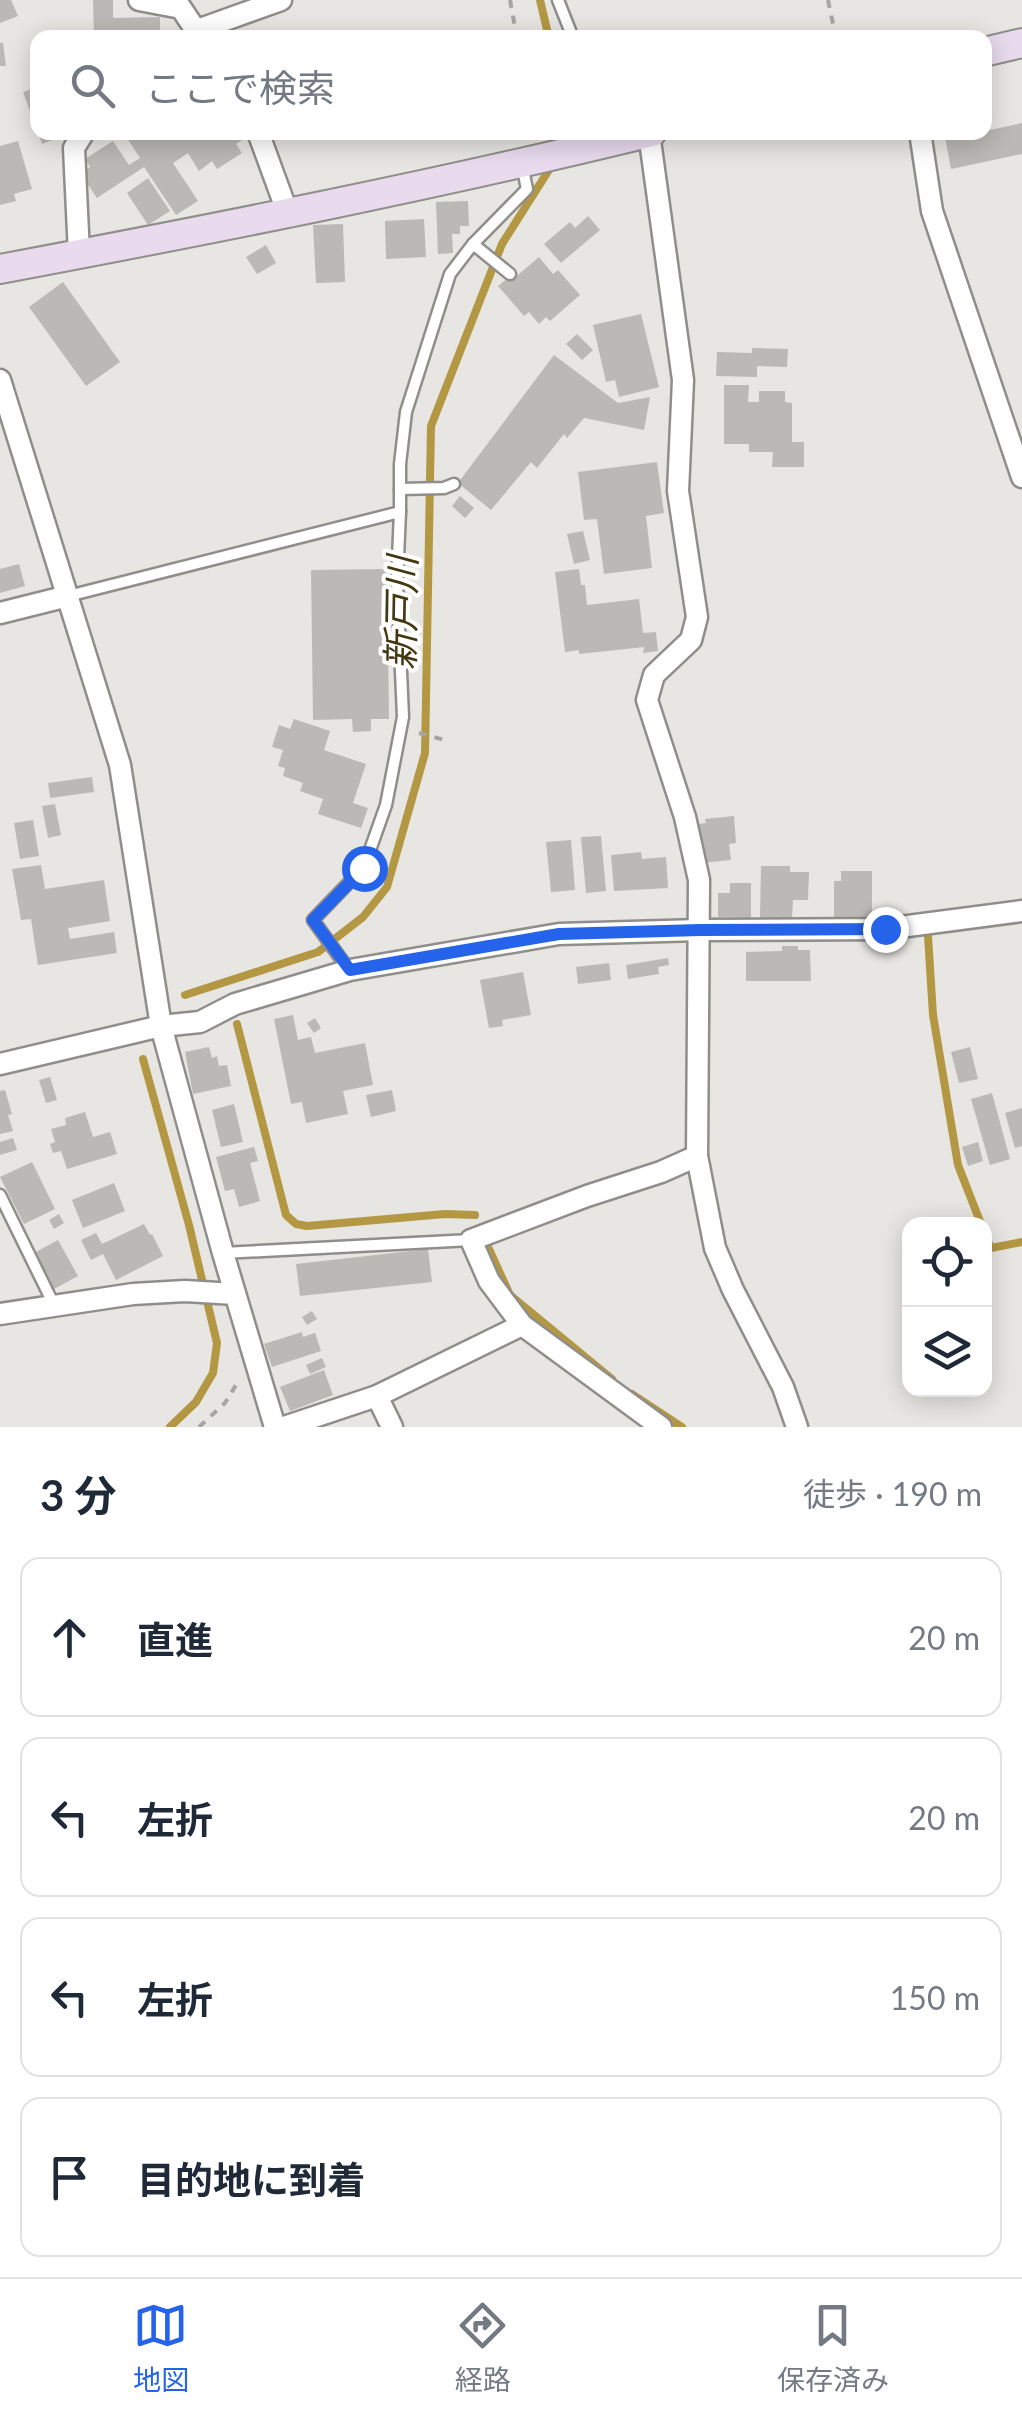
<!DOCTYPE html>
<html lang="ja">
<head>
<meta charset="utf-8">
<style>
	:root { --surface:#fff; --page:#f2f2f3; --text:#1f2937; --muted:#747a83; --line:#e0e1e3; --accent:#2563eb }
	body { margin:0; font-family:Lato,"Noto Sans JP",sans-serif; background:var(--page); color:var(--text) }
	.controls { position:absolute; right:30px; bottom:30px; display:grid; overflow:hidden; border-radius:20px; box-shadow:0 5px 25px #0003 }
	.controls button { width:90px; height:90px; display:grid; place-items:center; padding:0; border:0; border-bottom:2px solid var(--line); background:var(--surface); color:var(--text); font:50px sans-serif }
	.stop { position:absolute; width:30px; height:30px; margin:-22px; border:8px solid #2563eb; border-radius:50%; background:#fff }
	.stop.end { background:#2563eb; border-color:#fff; box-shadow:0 2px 10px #0008 }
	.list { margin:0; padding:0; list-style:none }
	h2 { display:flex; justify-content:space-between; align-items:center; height:130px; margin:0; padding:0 40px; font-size:42px }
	h2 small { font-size:32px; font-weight:400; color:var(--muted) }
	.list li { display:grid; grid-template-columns:65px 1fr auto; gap:30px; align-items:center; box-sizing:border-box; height:160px; margin:0 20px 20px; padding:0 20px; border:2px solid var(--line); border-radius:20px }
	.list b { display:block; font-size:38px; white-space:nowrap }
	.list em { font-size:32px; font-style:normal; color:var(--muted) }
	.icon { flex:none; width:55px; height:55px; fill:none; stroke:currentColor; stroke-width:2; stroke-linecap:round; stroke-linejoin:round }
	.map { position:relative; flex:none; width:1022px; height:1427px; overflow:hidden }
	.search { position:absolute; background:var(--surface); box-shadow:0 5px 25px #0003; left:30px; right:30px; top:30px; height:110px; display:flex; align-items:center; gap:25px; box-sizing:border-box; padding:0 35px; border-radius:20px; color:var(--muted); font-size:38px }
	.sheet { height:850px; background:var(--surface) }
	nav { display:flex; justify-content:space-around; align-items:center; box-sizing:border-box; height:140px; border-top:2px solid var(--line); background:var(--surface); font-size:28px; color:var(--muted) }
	nav a { display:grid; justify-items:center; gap:5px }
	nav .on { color:var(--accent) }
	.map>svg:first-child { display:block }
</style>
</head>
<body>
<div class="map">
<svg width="1022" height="1427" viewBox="0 0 1022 1427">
	<rect width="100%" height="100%" fill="#e7e6e2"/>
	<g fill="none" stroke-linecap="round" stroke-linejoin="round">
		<g stroke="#b49743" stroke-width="8">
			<path d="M 540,0 L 549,38"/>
			<path d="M 928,936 L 933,1015 L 958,1165 L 981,1224"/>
			<path d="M 185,995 L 318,952 L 363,917 L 387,887 L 425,753 L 431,426 L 502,244 L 552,165"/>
			<path d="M 237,1024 L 286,1215 L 296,1224 L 307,1226 L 445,1214 L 475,1215"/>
			<path d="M 143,1059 L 189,1225 L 217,1343 L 213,1373 L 196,1402 L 170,1427"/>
			<path d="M 984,1232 L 991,1248 L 1022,1242"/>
			<path d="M 488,1247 L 510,1295 L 612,1379"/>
			<path d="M 632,1394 L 682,1427"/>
		</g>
	</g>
	<g fill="#bab9b5">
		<path d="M 0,0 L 11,0 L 18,16 L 0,23 Z"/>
		<path d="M 93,0 L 113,0 L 113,18 L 160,17 L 160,35 L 155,35 L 155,38 L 94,36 Z"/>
		<path d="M 0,43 L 3,43 L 6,66 L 0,66 Z"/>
		<path d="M 35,88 L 38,94 L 37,131 L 23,92 Z"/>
		<path d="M 984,110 L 986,110 L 990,130 L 1022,123 L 1022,154 L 951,169 L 944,132 L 984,132 Z"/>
		<path d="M 38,132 L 62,132 L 63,136 L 42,144 Z"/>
		<path d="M 123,132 L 237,132 L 242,140 L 236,144 L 242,153 L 217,169 L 212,161 L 199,171 L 188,153 L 173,163 L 198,201 L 176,215 L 144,167 L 97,198 L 80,173 L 90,167 L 85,159 L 113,141 L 129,165 L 140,158 Z"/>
		<path d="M 18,141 L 32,189 L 14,194 L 16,201 L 0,205 L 0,146 Z"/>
		<path d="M 148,178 L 170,211 L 148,225 L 127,193 Z"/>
		<path d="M 468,201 L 469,226 L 460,226 L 460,234 L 452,234 L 453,253 L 438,254 L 436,202 Z"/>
		<path d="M 588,216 L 600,230 L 561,263 L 544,244 L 570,222 L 575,228 Z"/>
		<path d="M 424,219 L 426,257 L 386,259 L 385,221 Z"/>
		<path d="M 343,224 L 345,282 L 316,283 L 313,225 Z"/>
		<path d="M 266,245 L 276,263 L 257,274 L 246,257 Z"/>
		<path d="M 539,257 L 553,274 L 558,270 L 580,295 L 550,321 L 546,317 L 539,324 L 529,312 L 524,316 L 498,286 L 508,278 L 511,281 Z"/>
		<path d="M 63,282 L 120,362 L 86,386 L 29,307 Z"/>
		<path d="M 641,314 L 659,387 L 619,397 L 615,380 L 606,382 L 593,325 Z"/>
		<path d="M 577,334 L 593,350 L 582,360 L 566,344 Z"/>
		<path d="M 752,348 L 788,349 L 787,367 L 757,366 L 757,377 L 716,376 L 717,352 L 752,353 Z"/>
		<path d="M 554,355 L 618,403 L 650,397 L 644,430 L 584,418 L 567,438 L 564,434 L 537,468 L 531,462 L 491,510 L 458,483 Z"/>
		<path d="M 724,385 L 749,385 L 748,402 L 759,402 L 759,391 L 785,391 L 785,402 L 792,403 L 792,442 L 804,442 L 804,467 L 772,467 L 773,452 L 749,452 L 749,444 L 724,444 Z"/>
		<path d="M 657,462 L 664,513 L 646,516 L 652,568 L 604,574 L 597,519 L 584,520 L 578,472 Z"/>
		<path d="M 460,496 L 474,508 L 465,518 L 452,506 Z"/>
		<path d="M 583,531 L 590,560 L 574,564 L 567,534 Z"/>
		<path d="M 19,564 L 25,586 L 0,593 L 0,569 Z"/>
		<path d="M 387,569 L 389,719 L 371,719 L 371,731 L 353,732 L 352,719 L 313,720 L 311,570 Z"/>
		<path d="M 579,569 L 581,585 L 585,585 L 587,605 L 639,599 L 643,633 L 656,632 L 658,651 L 643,653 L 644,647 L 579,654 L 579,650 L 565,652 L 555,572 Z"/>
		<path d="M 294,719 L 330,731 L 324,750 L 366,764 L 353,803 L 368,808 L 361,828 L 318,814 L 323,799 L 300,791 L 303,783 L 283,776 L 285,768 L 278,766 L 283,750 L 272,747 L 279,725 L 290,729 Z"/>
		<path d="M 92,777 L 94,792 L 50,798 L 48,783 Z"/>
		<path d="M 55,804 L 61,835 L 48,838 L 42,806 Z"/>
		<path d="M 734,816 L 736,843 L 729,844 L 731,860 L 702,863 L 698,824 L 706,823 L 705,819 Z"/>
		<path d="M 33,820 L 39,856 L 20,859 L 14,823 Z"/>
		<path d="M 601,836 L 606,891 L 586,893 L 581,837 Z"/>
		<path d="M 571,840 L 575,890 L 551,892 L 546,842 Z"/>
		<path d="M 641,852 L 642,859 L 666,857 L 668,888 L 614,891 L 611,855 Z"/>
		<path d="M 41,865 L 45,889 L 104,880 L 110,921 L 68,928 L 70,939 L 114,932 L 117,953 L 38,965 L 31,919 L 21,920 L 12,869 Z"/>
		<path d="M 761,866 L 790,866 L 790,872 L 809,872 L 808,900 L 793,900 L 792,919 L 760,918 Z"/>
		<path d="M 841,871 L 872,871 L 872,917 L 834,917 L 834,881 L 841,881 Z"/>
		<path d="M 730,883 L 751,883 L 751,918 L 718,917 L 718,893 L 730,893 Z"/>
		<path d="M 782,946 L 798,946 L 798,950 L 810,950 L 811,981 L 746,981 L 746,952 L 782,951 Z"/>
		<path d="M 668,958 L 669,965 L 658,967 L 659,974 L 628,979 L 626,965 Z"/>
		<path d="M 609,963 L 611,980 L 578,984 L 576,967 Z"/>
		<path d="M 523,972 L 531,1015 L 502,1020 L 503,1026 L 489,1028 L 480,980 Z"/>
		<path d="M 293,1015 L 298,1040 L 311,1037 L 315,1053 L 365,1043 L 373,1085 L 343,1091 L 348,1114 L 306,1123 L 302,1102 L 291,1104 L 274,1019 Z"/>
		<path d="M 315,1018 L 321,1028 L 314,1033 L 307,1023 Z"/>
		<path d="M 209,1047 L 212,1058 L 217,1056 L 219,1066 L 227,1065 L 231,1086 L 193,1094 L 185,1052 Z"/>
		<path d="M 970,1047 L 978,1079 L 959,1083 L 951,1052 Z"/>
		<path d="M 50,1077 L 57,1100 L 46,1103 L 39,1080 Z"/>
		<path d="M 5,1090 L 12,1114 L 8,1115 L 13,1131 L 0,1134 L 0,1091 Z"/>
		<path d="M 392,1090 L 396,1111 L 371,1117 L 366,1095 Z"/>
		<path d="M 992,1093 L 1010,1159 L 990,1165 L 971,1099 Z"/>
		<path d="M 234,1104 L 243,1142 L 221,1147 L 212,1110 Z"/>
		<path d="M 1022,1108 L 1022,1146 L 1015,1148 L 1005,1113 Z"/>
		<path d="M 85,1112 L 93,1137 L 110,1132 L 117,1154 L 67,1169 L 61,1151 L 53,1153 L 50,1144 L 55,1142 L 51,1129 L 66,1125 L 65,1118 Z"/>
		<path d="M 13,1138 L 17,1150 L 0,1155 L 0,1142 Z"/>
		<path d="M 978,1142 L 983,1161 L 968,1166 L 962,1147 Z"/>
		<path d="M 254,1147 L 258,1161 L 250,1163 L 260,1201 L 239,1207 L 234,1189 L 225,1191 L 216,1157 Z"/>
		<path d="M 32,1162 L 55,1209 L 24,1224 L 0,1177 Z"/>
		<path d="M 114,1183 L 125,1211 L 83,1228 L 72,1200 Z"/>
		<path d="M 59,1214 L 64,1223 L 54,1229 L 49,1220 Z"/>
		<path d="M 144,1224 L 150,1235 L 152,1234 L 163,1256 L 116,1280 L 103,1254 L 91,1260 L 81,1240 L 96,1233 L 102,1244 Z"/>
		<path d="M 58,1240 L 78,1276 L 54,1289 L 34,1253 Z"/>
		<path d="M 428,1249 L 432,1282 L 300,1296 L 296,1264 Z"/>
		<path d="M 312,1311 L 317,1319 L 307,1325 L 302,1317 Z"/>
		<path d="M 302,1332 L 303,1337 L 315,1333 L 321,1351 L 272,1367 L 264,1344 Z"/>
		<path d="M 322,1358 L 326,1367 L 310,1374 L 306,1365 Z"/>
		<path d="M 324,1370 L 333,1395 L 290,1411 L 280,1387 Z"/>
	</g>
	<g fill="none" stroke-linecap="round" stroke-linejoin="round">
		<defs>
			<g id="lane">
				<path d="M 558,0 L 573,38"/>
				<path d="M 473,244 L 510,274"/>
				<path d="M 400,489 L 444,488 L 454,484"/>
				<path d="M 400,512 L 400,464 L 406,412 L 450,274 L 473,244 L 527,189 L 522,165"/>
				<path d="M 68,596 L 400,512 L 397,581 L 403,717 L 386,805 L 364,867 L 313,920 L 349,970"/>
				<path d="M 0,1195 L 54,1305"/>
				<path d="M 223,1253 L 471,1240"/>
			</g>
			<g id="street">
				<path d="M 139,0 L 181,8 L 197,32"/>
				<path d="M 207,38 L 203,28 L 281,0"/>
				<path d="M 258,132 L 288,214"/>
				<path d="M 920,132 L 932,211 L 1022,477"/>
				<path d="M 649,133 L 683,380 L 678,491 L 697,617 L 691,640 L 654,675 L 647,700 L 685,817 L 699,880 L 697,1156 L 715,1248 L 733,1290 L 783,1387 L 797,1427"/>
				<path d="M 79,254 L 74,148 L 84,132"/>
				<path d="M 0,380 L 120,765 L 161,1026 L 223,1253 L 275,1427"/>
				<path d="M 0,613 L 68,596"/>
				<path d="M 0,1064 L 161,1026 L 200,1022 L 235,1004 L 350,970 L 559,934 L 700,930 L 885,929 L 1022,911"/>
				<path d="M 0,1314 L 133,1294 L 185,1291 L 235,1294"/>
				<path d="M 377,1396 L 392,1427"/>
				<path d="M 284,1427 L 377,1396 L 522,1325"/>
				<path d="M 661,1427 L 522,1325 L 489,1281 L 471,1240 L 587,1196 L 661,1172 L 697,1156"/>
			</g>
			<g id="secondary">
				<path d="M 984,52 L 1022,43"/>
				<path d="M 0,269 C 218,228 436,185 652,132"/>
			</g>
		</defs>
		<use href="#lane" stroke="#8f8e8a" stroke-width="15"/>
		<use href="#street" stroke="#8f8e8a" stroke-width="25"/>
		<use href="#secondary" stroke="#8f8e8a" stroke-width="32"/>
		<g stroke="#a6a5a2" stroke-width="4" stroke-dasharray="8 8" stroke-linecap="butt">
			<path d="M 510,0 L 517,38"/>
			<path d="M 828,0 L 836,38"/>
			<path d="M 419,733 L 448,741"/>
			<path d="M 199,1427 L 225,1403 L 239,1380"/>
		</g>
		<use href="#lane" stroke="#fff" stroke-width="10"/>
		<use href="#street" stroke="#fff" stroke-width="20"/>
		<use href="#secondary" stroke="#e9daee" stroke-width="28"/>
	</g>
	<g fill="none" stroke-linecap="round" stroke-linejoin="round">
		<path stroke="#2563eb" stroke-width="12" d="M 364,868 L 313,920 L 350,970 L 559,934 L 700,930 L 885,929"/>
	</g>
	<g text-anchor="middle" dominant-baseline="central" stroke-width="8" stroke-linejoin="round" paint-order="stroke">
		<g font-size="38" font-style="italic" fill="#433712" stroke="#fff">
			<text transform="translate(400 613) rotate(-89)">新戸川</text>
		</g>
	</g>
</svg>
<div class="controls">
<button><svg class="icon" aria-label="locate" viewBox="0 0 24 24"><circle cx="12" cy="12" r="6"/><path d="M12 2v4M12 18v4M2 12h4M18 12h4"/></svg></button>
<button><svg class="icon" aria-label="layers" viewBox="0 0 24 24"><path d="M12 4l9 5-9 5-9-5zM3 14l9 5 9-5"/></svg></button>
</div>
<div class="stop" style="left:364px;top:868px"></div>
<div class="stop end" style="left:885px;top:929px"></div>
<div class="search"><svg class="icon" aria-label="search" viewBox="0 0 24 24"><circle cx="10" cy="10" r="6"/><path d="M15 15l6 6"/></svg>ここで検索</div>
</div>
<section class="sheet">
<h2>3 分<small>徒歩 · 190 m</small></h2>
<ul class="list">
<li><svg class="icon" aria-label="ahead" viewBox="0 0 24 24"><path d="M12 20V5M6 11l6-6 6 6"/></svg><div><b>直進</b></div><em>20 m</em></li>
<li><svg class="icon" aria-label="left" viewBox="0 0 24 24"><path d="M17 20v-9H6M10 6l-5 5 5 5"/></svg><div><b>左折</b></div><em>20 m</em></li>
<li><svg class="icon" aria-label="left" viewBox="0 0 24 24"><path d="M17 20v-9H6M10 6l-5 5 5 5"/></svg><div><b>左折</b></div><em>150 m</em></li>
<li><svg class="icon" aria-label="arrive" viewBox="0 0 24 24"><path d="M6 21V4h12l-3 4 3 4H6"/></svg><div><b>目的地に到着</b></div></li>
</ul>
</section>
<nav>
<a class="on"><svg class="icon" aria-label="map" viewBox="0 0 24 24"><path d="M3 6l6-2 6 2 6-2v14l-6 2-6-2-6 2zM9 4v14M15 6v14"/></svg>地図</a>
<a><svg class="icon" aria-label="directions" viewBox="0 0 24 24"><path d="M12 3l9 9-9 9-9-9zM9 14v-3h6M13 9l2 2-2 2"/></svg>経路</a>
<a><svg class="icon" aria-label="saved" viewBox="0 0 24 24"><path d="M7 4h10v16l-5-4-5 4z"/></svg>保存済み</a>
</nav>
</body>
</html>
